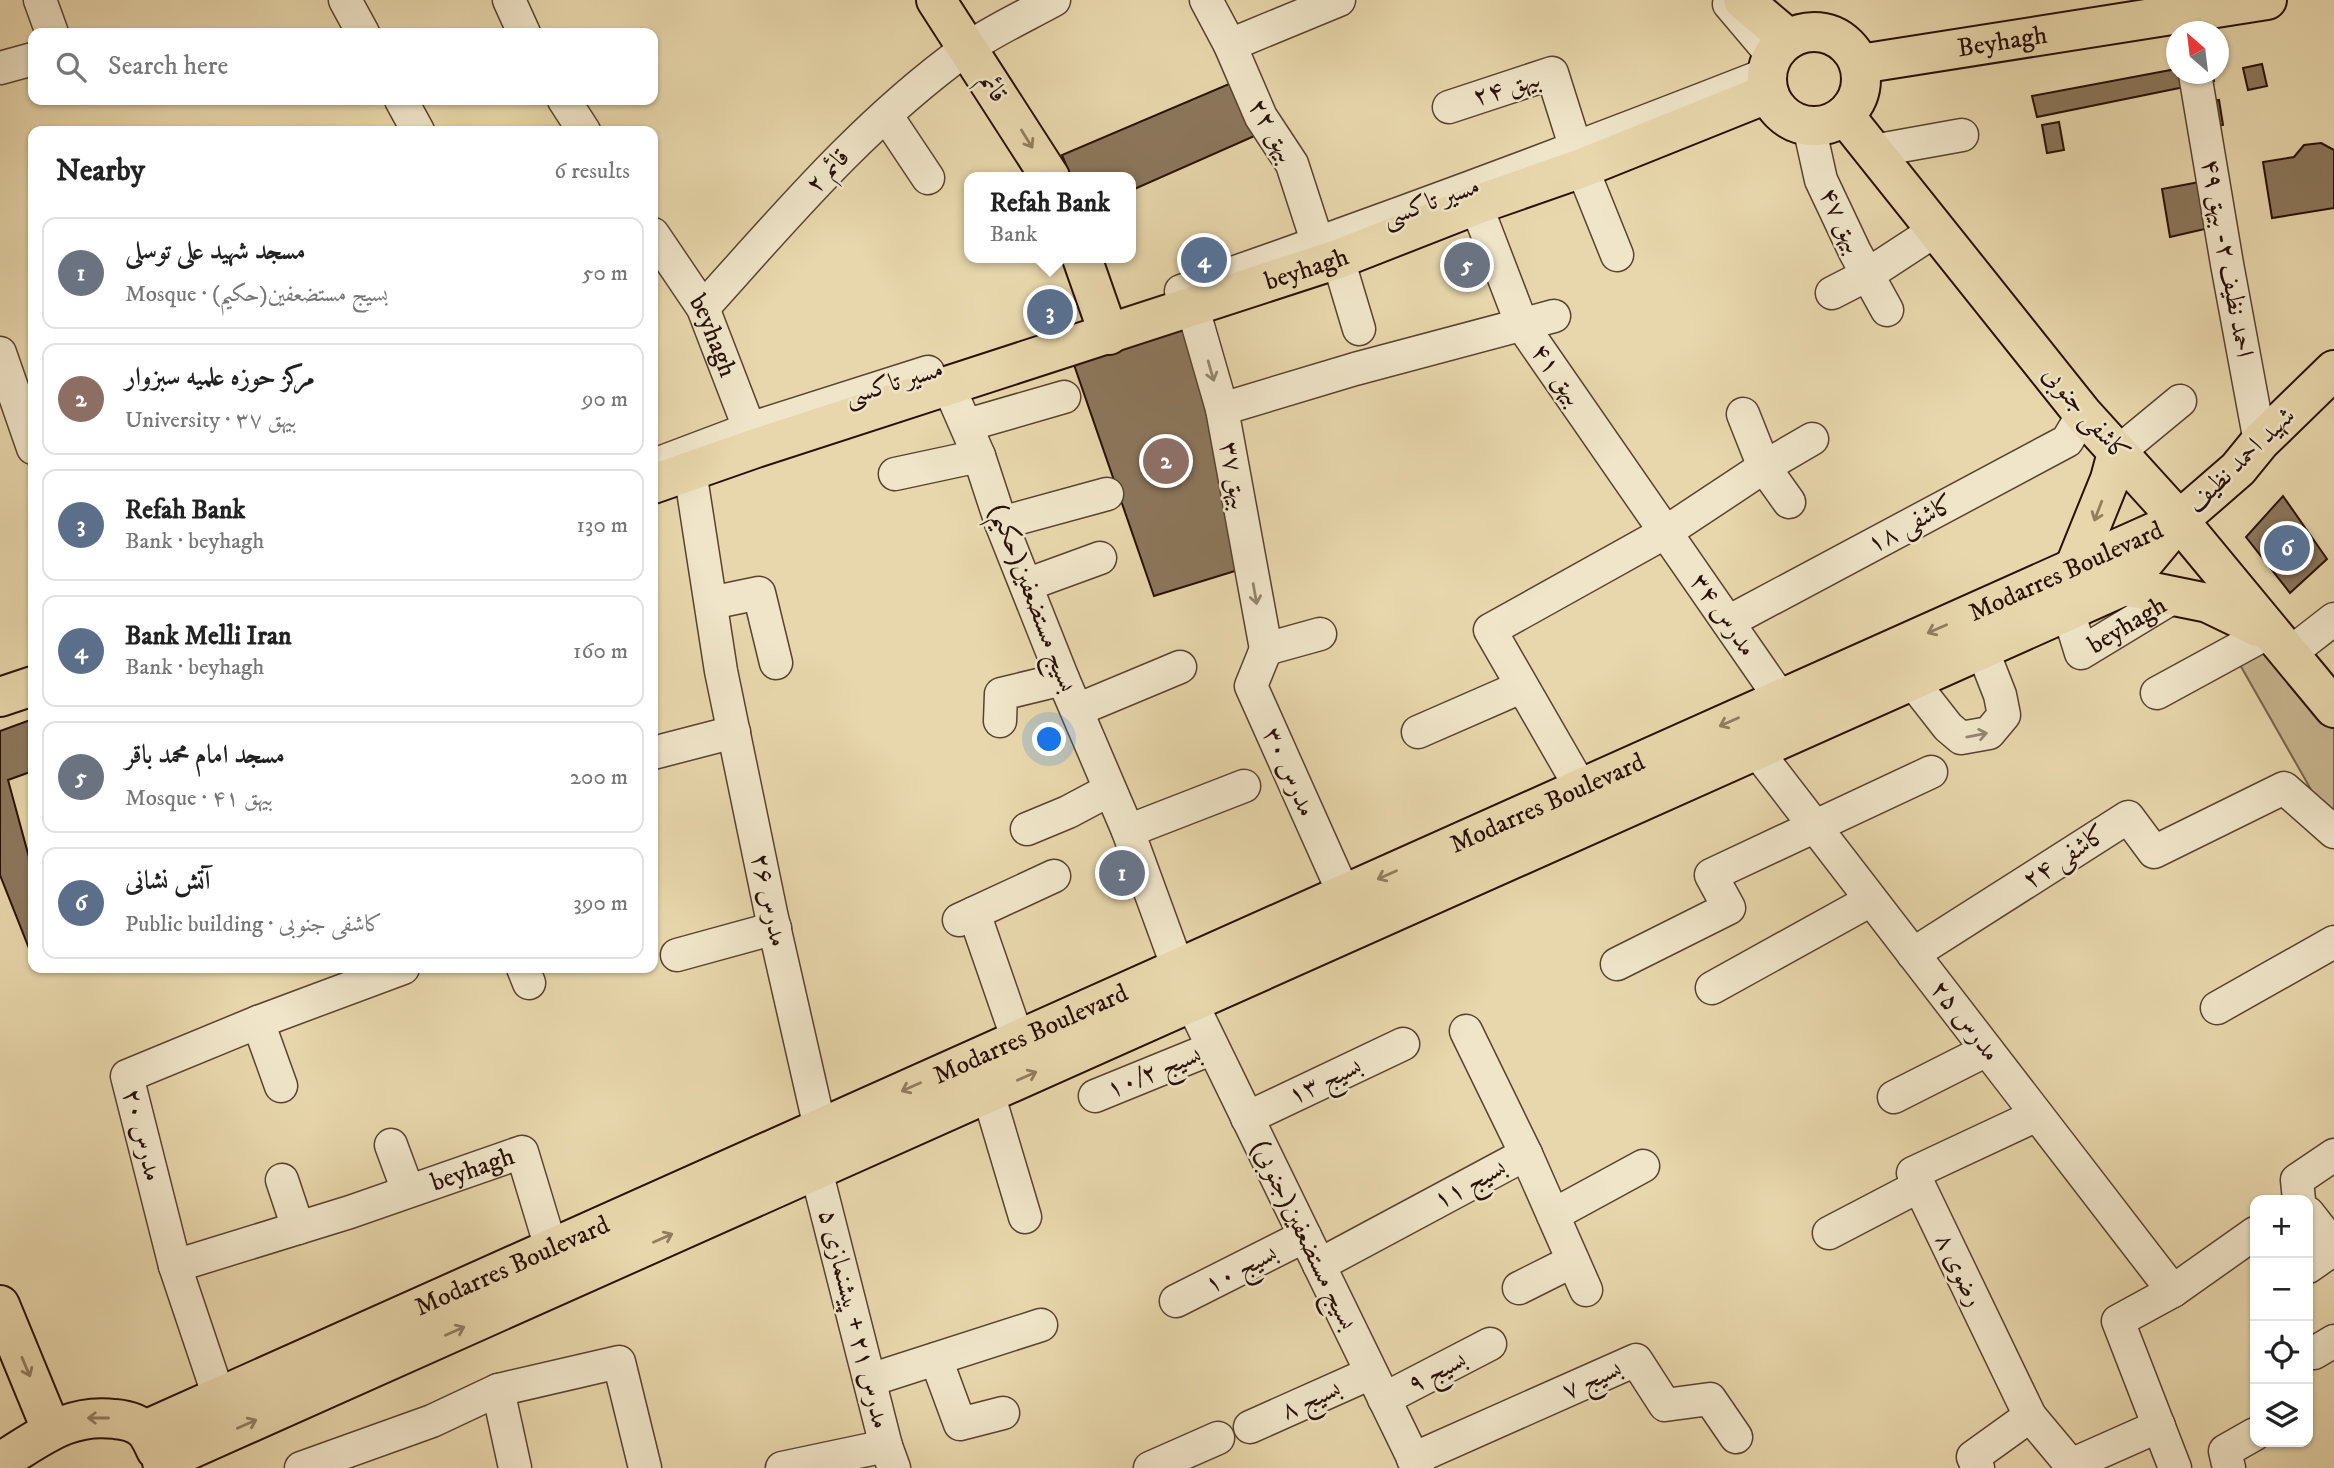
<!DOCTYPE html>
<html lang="en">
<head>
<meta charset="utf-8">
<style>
	:root { --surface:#fff; --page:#f6f6f6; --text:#222; --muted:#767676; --line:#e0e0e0; --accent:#7c3aed }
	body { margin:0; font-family:"IM FELL DW Pica",Amiri,serif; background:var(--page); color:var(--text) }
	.controls { position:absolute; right:21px; bottom:21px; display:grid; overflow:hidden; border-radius:14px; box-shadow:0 2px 5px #0004 }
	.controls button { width:63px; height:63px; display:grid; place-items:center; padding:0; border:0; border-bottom:2px solid var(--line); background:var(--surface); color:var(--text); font:35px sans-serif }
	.compass { position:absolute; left:2166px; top:21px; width:63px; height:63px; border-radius:50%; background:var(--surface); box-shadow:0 2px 5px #0004; rotate:332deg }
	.you { position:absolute; left:1050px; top:740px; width:24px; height:24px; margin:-18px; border:5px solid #fff; border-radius:50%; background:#1a73e8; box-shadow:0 0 0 10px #1a73e833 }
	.badge { display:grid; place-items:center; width:46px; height:46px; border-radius:50%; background:var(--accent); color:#fff; font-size:23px; font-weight:700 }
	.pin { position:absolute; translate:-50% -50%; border:4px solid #fff; box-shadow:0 2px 7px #0006 }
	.popup { position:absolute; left:964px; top:172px; width:172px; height:91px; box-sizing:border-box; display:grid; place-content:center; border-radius:14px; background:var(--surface); filter:drop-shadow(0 2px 5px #0005); font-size:23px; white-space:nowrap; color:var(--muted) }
	.popup b { font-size:26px; color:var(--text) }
	.popup::after { content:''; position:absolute; left:50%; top:100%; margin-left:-14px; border:14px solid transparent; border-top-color:var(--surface) }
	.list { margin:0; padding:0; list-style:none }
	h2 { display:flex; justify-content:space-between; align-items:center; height:91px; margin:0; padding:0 28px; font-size:30px }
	h2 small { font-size:23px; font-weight:400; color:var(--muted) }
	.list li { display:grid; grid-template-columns:46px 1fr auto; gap:21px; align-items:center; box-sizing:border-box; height:112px; margin:0 14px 14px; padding:0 14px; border:2px solid var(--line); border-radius:14px }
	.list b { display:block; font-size:26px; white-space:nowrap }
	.list p { margin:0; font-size:23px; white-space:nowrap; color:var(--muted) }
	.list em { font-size:23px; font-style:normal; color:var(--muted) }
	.icon { flex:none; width:38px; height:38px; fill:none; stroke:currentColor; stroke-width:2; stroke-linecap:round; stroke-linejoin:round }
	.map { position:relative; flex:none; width:2334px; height:1468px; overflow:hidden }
	.search { position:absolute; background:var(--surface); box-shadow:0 2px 5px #0004; left:28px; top:28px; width:630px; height:77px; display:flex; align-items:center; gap:18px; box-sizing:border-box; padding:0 24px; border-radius:14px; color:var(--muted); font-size:26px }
	.panel { position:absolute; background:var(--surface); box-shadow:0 2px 5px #0004; left:28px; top:126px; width:630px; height:847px; border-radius:14px }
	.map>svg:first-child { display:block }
</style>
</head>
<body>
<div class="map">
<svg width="2334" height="1468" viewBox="0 0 2334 1468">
	<rect width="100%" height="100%" fill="#e8d7ac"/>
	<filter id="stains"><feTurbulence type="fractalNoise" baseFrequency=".00286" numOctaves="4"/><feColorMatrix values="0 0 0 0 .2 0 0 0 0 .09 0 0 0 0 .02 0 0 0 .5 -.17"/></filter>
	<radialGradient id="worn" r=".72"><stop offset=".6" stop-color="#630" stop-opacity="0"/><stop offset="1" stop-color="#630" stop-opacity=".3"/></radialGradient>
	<path fill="#c8b590" stroke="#78624b" stroke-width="2" d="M 2273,641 L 2334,716 L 2334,830 L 2239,663 Z"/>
	<g fill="#8c775c" stroke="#291006" stroke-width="2">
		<path d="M 2262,64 L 2267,86 L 2248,90 L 2243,68 Z"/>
		<path d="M 2176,69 L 2176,74 L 2212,74 L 2214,81 L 2037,117 L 2032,96 Z"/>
		<path d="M 1236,81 L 1259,134 L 1130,191 L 1130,177 L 1071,177 L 1062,155 Z"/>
		<path d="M 2219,100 L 2223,125 L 2200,128 L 2197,104 Z"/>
		<path d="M 2059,122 L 2064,150 L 2047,153 L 2042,125 Z"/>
		<path d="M 2321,143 L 2334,150 L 2334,208 L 2272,218 L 2263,162 L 2294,157 L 2304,145 Z"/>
		<path d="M 2226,177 L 2235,222 L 2170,237 L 2162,189 Z"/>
		<path d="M 1189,313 L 1251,566 L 1154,596 L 1071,356 Z"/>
		<path d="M 2283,496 L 2327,559 L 2290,593 L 2246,537 Z"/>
		<path d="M 33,719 L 33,771 L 8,780 L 33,872 L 32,956 L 0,875 L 0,731 Z"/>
	</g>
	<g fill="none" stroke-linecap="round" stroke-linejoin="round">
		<defs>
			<g id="minor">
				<path d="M 40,0 L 52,33"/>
				<path d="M 345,0 L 363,33"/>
				<path d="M 509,0 L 524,33"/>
				<path d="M 1206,0 L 1230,45 L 1261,117 L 1292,164 L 1318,244 L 1338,259 L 1359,329"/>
				<path d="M 1729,4 L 1773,56"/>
				<path d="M 1230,45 L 1339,0"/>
				<path d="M 0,68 L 33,59"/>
				<path d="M 2195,74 L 2227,264 L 2260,442"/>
				<path d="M 401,100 L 418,131"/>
				<path d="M 564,100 L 584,131"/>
				<path d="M 1449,107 L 1552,73 L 1582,168 L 1617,255"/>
				<path d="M 886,115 L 928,178"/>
				<path d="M 1809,126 L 1821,180 L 1855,252 L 1887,310"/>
				<path d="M 1873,151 L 1962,135"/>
				<path d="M 1476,205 L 1522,325 L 1781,699"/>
				<path id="s1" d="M 653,234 L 703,308 L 756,446"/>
				<path d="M 1181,291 C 1378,223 1573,150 1767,74"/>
				<path d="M 1832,293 L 1867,275 L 1936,230"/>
				<path d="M 1192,305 L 1222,409 L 1266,649"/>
				<path d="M 703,308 C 786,216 864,123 965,50 C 992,31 1025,16 1054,0"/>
				<path d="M 0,353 L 33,448"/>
				<path d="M 948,385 L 979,456 L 1001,523 L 1063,679 L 1128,831 L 1178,968"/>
				<path d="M 1222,409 L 1355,369 L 1554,316"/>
				<path d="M 1743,414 L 1764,467 L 1789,502"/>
				<path d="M 967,425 L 1064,397"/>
				<path d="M 2117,453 L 2180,401"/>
				<path d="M 659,463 L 749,429 L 928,372"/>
				<path d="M 690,471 L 721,671 L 771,913 L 820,1128"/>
				<path d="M 895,474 L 979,456"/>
				<path d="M 1001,523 L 1107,494"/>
				<path d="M 1026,585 L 1100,558"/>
				<path d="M 711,603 L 759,593 L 776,663"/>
				<path id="s2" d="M 2068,611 L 2081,653 L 2175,596"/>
				<path d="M 1728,622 L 2067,441 L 2083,414"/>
				<path d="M 1266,649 L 1251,686 L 1344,894"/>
				<path d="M 1266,649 L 1320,634"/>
				<path d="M 2289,654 L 2334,619"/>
				<path d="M 1912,681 L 1948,727 L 1961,738 L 1989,733 L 2004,715 L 2000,695 L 1982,649"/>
				<path d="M 2157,693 L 2269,632"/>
				<path d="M 1077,710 L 1180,667"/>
				<path d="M 1000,721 L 1001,694 L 1063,679"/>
				<path d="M 1418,732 L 1521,687"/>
				<path d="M 1756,750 L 2173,1291"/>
				<path d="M 653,753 L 734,732"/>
				<path d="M 1581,788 L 1490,630 L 1666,532 L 1764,467 L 1812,439"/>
				<path d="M 1027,829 L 1068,812 L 1100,795 L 1111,794"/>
				<path d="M 1128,831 L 1244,786"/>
				<path d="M 974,913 L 1018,1040"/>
				<path d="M 959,920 L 1054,876"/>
				<path d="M 1913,954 L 2128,817 L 2154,852 L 2284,788 L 2334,832"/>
				<path d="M 677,955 L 775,928"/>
				<path d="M 1617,964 L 1729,908 L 1711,875 L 1931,772"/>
				<path d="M 523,968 L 529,983"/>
				<path d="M 1712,988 L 1871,900"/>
				<path d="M 1191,1002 L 1418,1468"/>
				<path d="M 2217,1008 L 2334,942"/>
				<path d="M 258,1022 L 281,1086"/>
				<path d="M 1466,1031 L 1526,1154 L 1586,1290"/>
				<path d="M 988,1093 L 1025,1217"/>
				<path d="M 1095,1096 L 1213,1048"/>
				<path d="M 1894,1097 L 1987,1050"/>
				<path d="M 1247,1118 L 1403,1044"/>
				<path d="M 391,1145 L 408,1191"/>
				<path d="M 816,1170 L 886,1446 L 894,1468"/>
				<path d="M 282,1180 L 298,1228"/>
				<path d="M 2299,1200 L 2297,1180 L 2334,1155"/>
				<path d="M 2308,1213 L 2334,1246"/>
				<path d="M 1553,1215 L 1643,1166"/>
				<path d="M 1829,1233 L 1919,1186"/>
				<path d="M 1319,1265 L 1526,1154"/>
				<path id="s3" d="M 175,1266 L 350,1212 L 522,1152 L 551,1248"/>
				<path d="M 2308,1267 L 2334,1249"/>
				<path d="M 1519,1288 L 1573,1261"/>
				<path d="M 1176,1301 L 1305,1236"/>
				<path d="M 2314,1353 L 2334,1341"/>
				<path d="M 936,1359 L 960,1424 L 1003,1413"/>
				<path d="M 870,1380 L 1041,1325"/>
				<path d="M 219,1397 L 175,1266 L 127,1076 L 258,1022 L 403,968"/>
				<path d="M 1384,1399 L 1490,1344"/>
				<path d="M 2030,1416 L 2071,1465 L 2159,1426"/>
				<path d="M 1250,1427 L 1371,1373"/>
				<path d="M 1413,1459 L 1636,1360 L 1665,1405 L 1710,1399 L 1736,1437"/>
				<path d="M 301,1468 L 432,1421 L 498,1390"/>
				<path d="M 515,1468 L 498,1390 L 619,1362 L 645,1468"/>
				<path d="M 782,1468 L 886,1446"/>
				<path d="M 1150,1468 L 1218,1438"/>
				<path d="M 1978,1468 L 1973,1457 L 2030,1416 L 1913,1173 L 2037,1115"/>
				<path d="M 2175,1468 L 2118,1321 L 2173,1291 L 2255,1233"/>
				<path d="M 2229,1468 L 2225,1451 L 2255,1434"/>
			</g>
			<g id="major">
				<path d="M 936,0 L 1050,177"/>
				<path d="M 1743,0 L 1789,39"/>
				<circle cx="1814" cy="79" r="47"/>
				<path id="s4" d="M 1860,64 L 2267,0"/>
				<path d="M 1845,116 L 2083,414 L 2171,511 L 2334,708"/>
				<path d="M 1082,258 L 1109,335"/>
				<path id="s5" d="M 653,484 L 756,448 L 1338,259 L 1476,205 L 1582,168 L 1769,93"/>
				<path d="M 2074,568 L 2110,479 L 2117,453"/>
				<path d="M 2124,586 L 2208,603 L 2258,627"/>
				<path d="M 0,697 L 33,686"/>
				<path d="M 0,1305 L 51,1429"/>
				<path id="s6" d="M 145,1430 L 2170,525"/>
				<path d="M 0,1462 C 39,1439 67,1413 115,1419 C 126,1420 138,1423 145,1431 C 150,1436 153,1444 156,1450"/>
				<path d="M 162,1462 L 2124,586 L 2178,521 L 2238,469 L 2260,442 L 2334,370"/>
			</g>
		</defs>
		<use href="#minor" stroke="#594230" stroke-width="35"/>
		<use href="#major" stroke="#291006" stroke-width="42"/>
		<use href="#minor" stroke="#f0e5c9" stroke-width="32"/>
		<use href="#major" stroke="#e8d7ac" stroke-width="38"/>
	</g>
	<defs><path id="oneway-shaft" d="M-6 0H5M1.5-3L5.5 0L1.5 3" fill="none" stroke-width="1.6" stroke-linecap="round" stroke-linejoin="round" transform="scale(1.75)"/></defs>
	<g stroke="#927d61">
		<use href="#oneway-shaft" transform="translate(1027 139) rotate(58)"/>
		<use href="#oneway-shaft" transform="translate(2098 511) rotate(111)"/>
		<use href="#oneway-shaft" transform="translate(1937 629) rotate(156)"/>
		<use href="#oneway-shaft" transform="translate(1729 722) rotate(156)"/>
		<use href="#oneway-shaft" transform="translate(1387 875) rotate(156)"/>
		<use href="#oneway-shaft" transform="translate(1027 1076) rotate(-24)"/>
		<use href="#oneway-shaft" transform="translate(911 1087) rotate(156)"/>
		<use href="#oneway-shaft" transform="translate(663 1238) rotate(-24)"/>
		<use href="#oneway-shaft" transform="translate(455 1331) rotate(-24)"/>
		<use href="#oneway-shaft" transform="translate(26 1367) rotate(67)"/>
		<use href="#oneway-shaft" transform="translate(98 1418) rotate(-180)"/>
		<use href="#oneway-shaft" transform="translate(247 1424) rotate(-24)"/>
	</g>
	<g stroke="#968571">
		<use href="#oneway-shaft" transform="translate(1211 371) rotate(74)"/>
		<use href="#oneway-shaft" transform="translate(1255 594) rotate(80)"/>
		<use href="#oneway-shaft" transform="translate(1977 735) rotate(-11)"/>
	</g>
	<g text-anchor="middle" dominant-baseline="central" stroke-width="5" stroke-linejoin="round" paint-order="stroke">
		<g font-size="26" fill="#291006" stroke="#f0e5c9">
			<text stroke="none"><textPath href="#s4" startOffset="144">Beyhagh</textPath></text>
			<text transform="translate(993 88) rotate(57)">قائم</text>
			<text transform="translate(1507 88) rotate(-17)">بیهق ۲۴</text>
			<text transform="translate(1272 131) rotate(61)">بیهق ۲۲</text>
			<text transform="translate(828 171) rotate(-46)">قائم ۲</text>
			<text transform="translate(1431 202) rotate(-20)">مسیر تاکسی</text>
			<text transform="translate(1841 221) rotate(65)">بیهق ۴۷</text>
			<text transform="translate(2227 258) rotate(80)">احمد نظیف ۲- بیهق ۴۹</text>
			<text stroke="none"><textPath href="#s5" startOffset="688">beyhagh</textPath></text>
			<text stroke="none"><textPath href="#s1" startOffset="119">beyhagh</textPath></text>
			<text transform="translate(1557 375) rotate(55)">بیهق ۴۱</text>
			<text transform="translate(894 383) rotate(-17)">مسیر تاکسی</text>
			<text transform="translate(2086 414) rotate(49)">کاشفی جنوبی</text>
			<text transform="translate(2241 460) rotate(-44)">شهید احمد نظیف</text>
			<text transform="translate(1234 476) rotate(80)">بیهق ۳۷</text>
			<text transform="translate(1911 524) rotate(-28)">کاشفی ۱۸</text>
			<text stroke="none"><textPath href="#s6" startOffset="2104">Modarres Boulevard</textPath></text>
			<text transform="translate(1033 598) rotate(69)">بسیج مستضعفین(حکیم)</text>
			<text transform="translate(1723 615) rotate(55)">مدرس ۳۴</text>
			<text stroke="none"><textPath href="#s2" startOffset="98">beyhagh</textPath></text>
			<text transform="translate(1289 772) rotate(66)">مدرس ۳۰</text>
			<text stroke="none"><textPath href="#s6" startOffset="1536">Modarres Boulevard</textPath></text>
			<text transform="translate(2065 857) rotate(-33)">کاشفی ۲۴</text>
			<text transform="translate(769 900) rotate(78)">مدرس ۲۶</text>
			<text transform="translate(1965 1021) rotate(52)">مدرس ۲۵</text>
			<text stroke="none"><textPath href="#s6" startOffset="970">Modarres Boulevard</textPath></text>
			<text transform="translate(1154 1072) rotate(-22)">بسیج ۱۰/۲</text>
			<text transform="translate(1325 1081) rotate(-25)">بسیج ۱۳</text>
			<text transform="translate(142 1135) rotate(76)">مدرس ۲۰</text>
			<text stroke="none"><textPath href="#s3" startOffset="313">beyhagh</textPath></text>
			<text transform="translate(1470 1184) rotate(-28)">بسیج ۱۱</text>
			<text transform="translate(1304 1235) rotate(64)">بسیج مستضعفین(جنوبی)</text>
			<text stroke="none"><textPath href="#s6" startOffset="402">Modarres Boulevard</textPath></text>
			<text transform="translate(1241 1269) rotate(-27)">بسیج ۱۰</text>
			<text transform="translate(1959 1270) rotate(64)">رضوی ۸</text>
			<text transform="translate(854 1319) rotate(76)">مدرس ۲۱ + پیشنمازی ۵</text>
			<text transform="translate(1437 1372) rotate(-27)">بسیج ۹</text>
			<text transform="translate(1592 1380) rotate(-24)">بسیج ۷</text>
			<text transform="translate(1311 1400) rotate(-24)">بسیج ۸</text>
		</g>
	</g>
	<rect width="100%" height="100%" filter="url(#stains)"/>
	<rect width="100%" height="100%" fill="url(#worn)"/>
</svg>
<div class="controls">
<button>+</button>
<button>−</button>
<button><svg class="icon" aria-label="locate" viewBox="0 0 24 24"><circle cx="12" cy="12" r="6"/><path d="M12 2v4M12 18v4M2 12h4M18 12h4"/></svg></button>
<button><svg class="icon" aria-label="layers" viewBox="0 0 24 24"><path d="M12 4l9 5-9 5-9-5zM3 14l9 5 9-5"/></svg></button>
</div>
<svg class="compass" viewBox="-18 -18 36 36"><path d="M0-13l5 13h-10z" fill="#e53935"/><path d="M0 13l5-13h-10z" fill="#767676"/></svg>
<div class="you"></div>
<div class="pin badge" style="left:1122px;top:873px;background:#6b7280">1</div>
<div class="pin badge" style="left:1166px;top:461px;background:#8d6e63">2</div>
<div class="pin badge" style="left:1050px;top:312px;background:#5c6f8a">3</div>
<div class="popup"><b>Refah Bank</b>Bank</div>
<div class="pin badge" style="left:1204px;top:260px;background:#5c6f8a">4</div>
<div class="pin badge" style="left:1467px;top:265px;background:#6b7280">5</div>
<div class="pin badge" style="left:2287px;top:548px;background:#5c6f8a">6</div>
<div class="search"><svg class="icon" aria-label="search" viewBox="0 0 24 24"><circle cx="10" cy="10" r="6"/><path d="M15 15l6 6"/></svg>Search here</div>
<section class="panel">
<h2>Nearby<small>6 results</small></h2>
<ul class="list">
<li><span class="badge" style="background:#6b7280">1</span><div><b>مسجد شهید علی توسلی</b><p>Mosque · بسیج مستضعفین(حکیم)</p></div><em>50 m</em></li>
<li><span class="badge" style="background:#8d6e63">2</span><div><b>مرکز حوزه علمیه سبزوار</b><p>University · بیهق ۳۷</p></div><em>90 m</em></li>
<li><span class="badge" style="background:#5c6f8a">3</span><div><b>Refah Bank</b><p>Bank · beyhagh</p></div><em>130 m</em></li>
<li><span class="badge" style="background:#5c6f8a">4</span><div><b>Bank Melli Iran</b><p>Bank · beyhagh</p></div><em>160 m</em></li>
<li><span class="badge" style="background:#6b7280">5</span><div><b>مسجد امام محمد باقر</b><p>Mosque · بیهق ۴۱</p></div><em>200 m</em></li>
<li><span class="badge" style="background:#5c6f8a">6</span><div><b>آتش نشانی</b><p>Public building · کاشفی جنوبی</p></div><em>390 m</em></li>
</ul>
</section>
</div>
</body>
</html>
